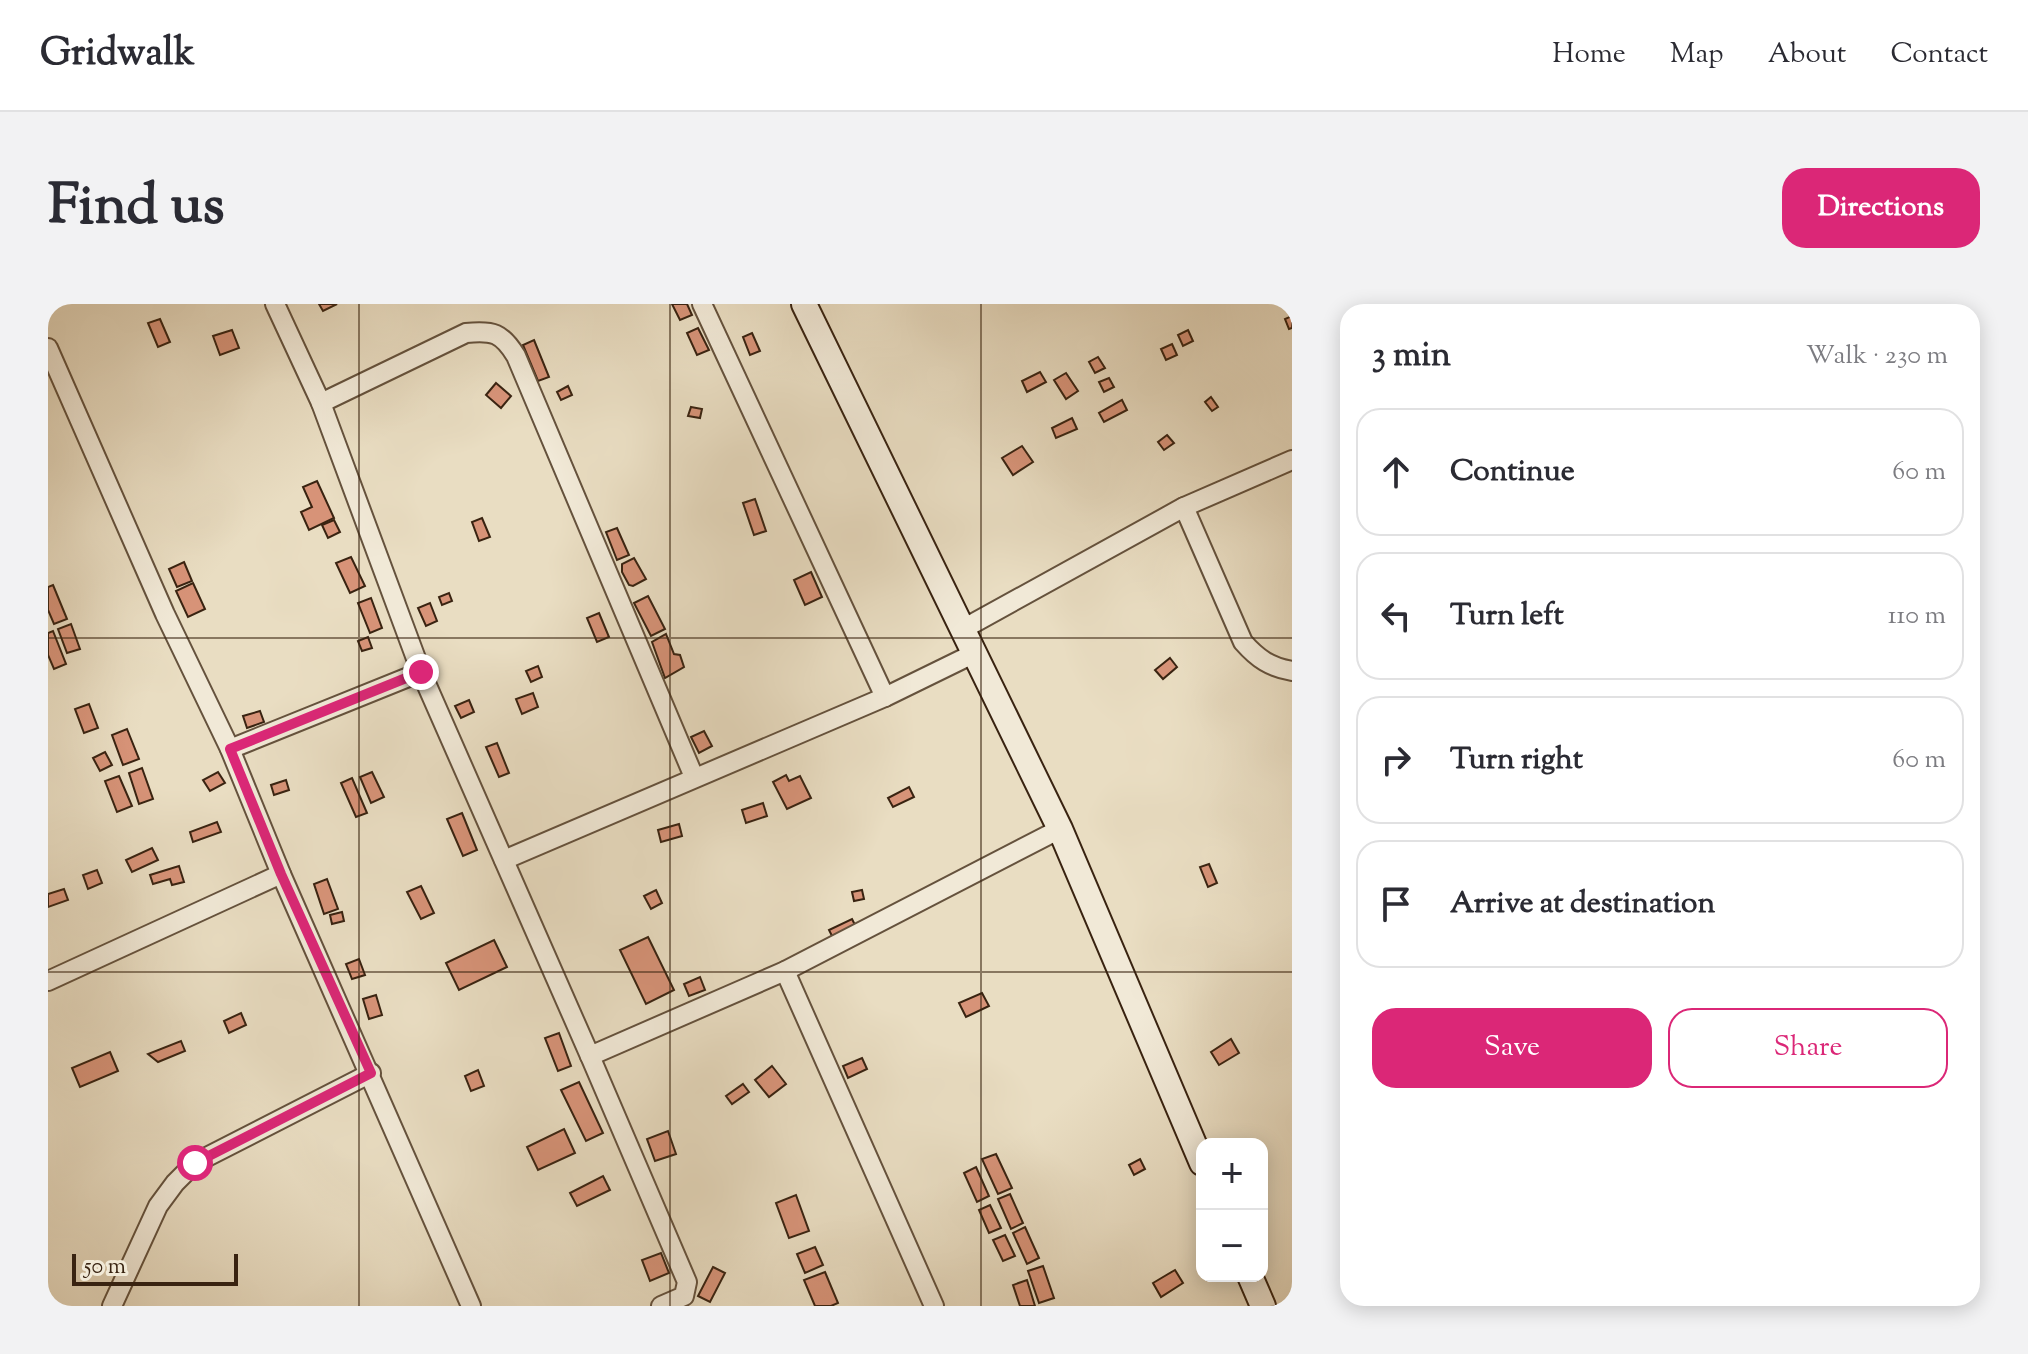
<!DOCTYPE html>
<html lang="en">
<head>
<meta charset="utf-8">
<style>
	:root { --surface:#fff; --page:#f2f2f3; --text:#2b2b33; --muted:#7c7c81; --line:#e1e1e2; --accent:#db2777 }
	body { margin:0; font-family:"Sorts Mill Goudy",serif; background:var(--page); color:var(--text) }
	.controls { position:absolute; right:24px; bottom:24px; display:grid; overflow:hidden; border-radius:16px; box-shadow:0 4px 20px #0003 }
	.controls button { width:72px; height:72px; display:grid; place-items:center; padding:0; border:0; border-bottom:2px solid var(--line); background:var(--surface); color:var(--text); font:40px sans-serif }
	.scale { position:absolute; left:24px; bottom:20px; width:166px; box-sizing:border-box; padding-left:8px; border:4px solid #392311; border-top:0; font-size:22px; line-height:28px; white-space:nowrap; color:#392311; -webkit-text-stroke:6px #f1e9d7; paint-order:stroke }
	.stop { position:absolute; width:24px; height:24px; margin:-18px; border:6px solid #db2777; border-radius:50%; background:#fff }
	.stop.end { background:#db2777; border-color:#fff; box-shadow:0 2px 8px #0008 }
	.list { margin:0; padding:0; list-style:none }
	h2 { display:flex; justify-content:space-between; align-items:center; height:104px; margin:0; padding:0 32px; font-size:34px }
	h2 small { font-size:26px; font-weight:400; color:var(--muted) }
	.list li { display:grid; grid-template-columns:52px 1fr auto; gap:24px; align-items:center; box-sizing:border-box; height:128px; margin:0 16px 16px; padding:0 16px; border:2px solid var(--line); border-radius:24px }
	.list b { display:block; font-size:30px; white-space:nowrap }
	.list em { font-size:26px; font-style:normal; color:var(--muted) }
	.actions { display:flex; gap:16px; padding:24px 32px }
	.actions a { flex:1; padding:18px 0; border:2px solid var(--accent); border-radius:24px; text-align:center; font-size:28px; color:var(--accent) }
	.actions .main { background:var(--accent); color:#fff }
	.icon { flex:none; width:44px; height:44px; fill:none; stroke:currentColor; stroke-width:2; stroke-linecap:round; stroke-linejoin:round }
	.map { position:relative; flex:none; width:1244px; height:1002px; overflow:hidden; border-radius:24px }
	header { display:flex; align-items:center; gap:48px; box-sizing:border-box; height:112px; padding:0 40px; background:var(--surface); border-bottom:2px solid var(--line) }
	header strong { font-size:38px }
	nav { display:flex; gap:44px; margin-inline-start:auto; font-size:28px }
	.intro { display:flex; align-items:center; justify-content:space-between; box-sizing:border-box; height:192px; padding:0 48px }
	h1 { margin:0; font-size:56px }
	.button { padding:20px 36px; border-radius:24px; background:var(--accent); color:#fff; font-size:28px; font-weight:700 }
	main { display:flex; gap:48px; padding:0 48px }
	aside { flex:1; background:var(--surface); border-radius:24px; box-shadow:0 4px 20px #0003 }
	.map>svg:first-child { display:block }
</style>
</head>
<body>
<header>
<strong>Gridwalk</strong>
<nav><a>Home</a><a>Map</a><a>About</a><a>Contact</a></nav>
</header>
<div class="intro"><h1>Find us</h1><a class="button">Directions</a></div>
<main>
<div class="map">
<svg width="1244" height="1002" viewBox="0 0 1244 1002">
	<rect width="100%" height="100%" fill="#e9ddc2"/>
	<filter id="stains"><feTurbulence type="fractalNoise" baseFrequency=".0025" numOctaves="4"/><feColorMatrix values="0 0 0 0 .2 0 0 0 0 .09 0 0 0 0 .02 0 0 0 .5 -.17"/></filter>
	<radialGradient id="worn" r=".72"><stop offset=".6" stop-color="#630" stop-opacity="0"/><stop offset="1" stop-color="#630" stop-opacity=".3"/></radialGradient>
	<g fill="#d79378" stroke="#392311" stroke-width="2">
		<path d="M 271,0 L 289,0 L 275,7 Z"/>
		<path d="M 624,0 L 639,0 L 644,11 L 632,16 Z"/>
		<path d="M 1244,12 L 1244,24 L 1241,25 L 1237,15 Z"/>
		<path d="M 112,15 L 122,38 L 110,43 L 100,19 Z"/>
		<path d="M 650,24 L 661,46 L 649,51 L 639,29 Z"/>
		<path d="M 184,26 L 191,44 L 172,51 L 165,32 Z"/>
		<path d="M 1140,26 L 1145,37 L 1135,42 L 1130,31 Z"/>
		<path d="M 704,29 L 712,47 L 702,51 L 695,33 Z"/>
		<path d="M 486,36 L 501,73 L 490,77 L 475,41 Z"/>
		<path d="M 1124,40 L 1129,51 L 1118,56 L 1113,45 Z"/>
		<path d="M 1050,53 L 1057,64 L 1047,69 L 1041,58 Z"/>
		<path d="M 992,68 L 998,78 L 979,88 L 974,77 Z"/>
		<path d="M 1018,69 L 1030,87 L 1018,95 L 1006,76 Z"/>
		<path d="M 1061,74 L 1066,83 L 1056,88 L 1051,78 Z"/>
		<path d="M 448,79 L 463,92 L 453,104 L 438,91 Z"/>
		<path d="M 520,82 L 524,91 L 513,96 L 509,88 Z"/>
		<path d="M 1163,93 L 1170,103 L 1164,107 L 1157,98 Z"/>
		<path d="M 1074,96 L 1079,106 L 1056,118 L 1051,109 Z"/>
		<path d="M 643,103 L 654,105 L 652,114 L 640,112 Z"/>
		<path d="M 1024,114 L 1029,125 L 1008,134 L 1004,124 Z"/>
		<path d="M 1119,131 L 1126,139 L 1116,146 L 1110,138 Z"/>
		<path d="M 974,142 L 985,158 L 965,171 L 954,154 Z"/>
		<path d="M 269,177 L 286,214 L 261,226 L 253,208 L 264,203 L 255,183 Z"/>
		<path d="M 707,195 L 718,227 L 706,231 L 695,199 Z"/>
		<path d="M 434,214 L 442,233 L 431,237 L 424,218 Z"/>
		<path d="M 286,216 L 292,228 L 280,234 L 274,221 Z"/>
		<path d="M 569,224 L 581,251 L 569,256 L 558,228 Z"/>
		<path d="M 303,253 L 317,282 L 302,289 L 288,259 Z"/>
		<path d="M 586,254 L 598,275 L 585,282 L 581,281 L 574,268 L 574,260 Z"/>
		<path d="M 136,258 L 144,277 L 129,283 L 121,265 Z"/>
		<path d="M 763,268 L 774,293 L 757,301 L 746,276 Z"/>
		<path d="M 145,279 L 157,305 L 140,313 L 128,287 Z"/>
		<path d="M 5,281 L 19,315 L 6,320 L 0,306 L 0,283 Z"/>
		<path d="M 401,289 L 404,297 L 394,301 L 391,293 Z"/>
		<path d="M 600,292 L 617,325 L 603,332 L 586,299 Z"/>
		<path d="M 323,294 L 334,324 L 322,329 L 310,299 Z"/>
		<path d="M 382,299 L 389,317 L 378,322 L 370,304 Z"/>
		<path d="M 551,309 L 561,333 L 549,338 L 539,314 Z"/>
		<path d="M 23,320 L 32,345 L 19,349 L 10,325 Z"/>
		<path d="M 5,327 L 18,360 L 6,365 L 0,351 L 0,329 Z"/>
		<path d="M 618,330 L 626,350 L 632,351 L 636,363 L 617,374 L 604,338 Z"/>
		<path d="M 320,333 L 324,344 L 314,347 L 310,337 Z"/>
		<path d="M 1122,354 L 1129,363 L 1115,375 L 1107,366 Z"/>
		<path d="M 490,362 L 494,373 L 483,378 L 478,367 Z"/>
		<path d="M 485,389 L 490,403 L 474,410 L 468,395 Z"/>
		<path d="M 421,396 L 426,408 L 413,414 L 407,402 Z"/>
		<path d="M 41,400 L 50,424 L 36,429 L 27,405 Z"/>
		<path d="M 212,407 L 216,418 L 199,424 L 195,412 Z"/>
		<path d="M 79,425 L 91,455 L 75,461 L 64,431 Z"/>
		<path d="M 656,427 L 664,442 L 651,449 L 643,433 Z"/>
		<path d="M 449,439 L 461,469 L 451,473 L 438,443 Z"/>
		<path d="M 57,448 L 64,461 L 52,467 L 45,454 Z"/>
		<path d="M 94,464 L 105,495 L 91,500 L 81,469 Z"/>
		<path d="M 170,468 L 177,479 L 162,487 L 155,476 Z"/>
		<path d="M 324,468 L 336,493 L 323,499 L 312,473 Z"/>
		<path d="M 738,471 L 741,477 L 752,472 L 763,494 L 739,505 L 725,478 Z"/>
		<path d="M 71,472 L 84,502 L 69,508 L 57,477 Z"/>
		<path d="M 304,474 L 319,509 L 308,513 L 293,479 Z"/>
		<path d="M 238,476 L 241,486 L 226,491 L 223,481 Z"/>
		<path d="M 861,483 L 866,493 L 845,503 L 840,494 Z"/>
		<path d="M 715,499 L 719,512 L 698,519 L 694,506 Z"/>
		<path d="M 414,509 L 429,546 L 415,552 L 399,515 Z"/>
		<path d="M 169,518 L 173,528 L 145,538 L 142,528 Z"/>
		<path d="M 631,520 L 634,532 L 613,538 L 610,526 Z"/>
		<path d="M 104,544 L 110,556 L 84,568 L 78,556 Z"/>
		<path d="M 1161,560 L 1169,579 L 1160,583 L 1152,563 Z"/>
		<path d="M 131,562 L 136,578 L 124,581 L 122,575 L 105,580 L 102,571 Z"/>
		<path d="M 49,566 L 54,579 L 40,585 L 35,571 Z"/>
		<path d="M 279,575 L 290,605 L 276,610 L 266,580 Z"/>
		<path d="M 373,582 L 386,609 L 373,615 L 359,588 Z"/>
		<path d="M 16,585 L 20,596 L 0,603 L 0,590 Z"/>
		<path d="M 608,586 L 614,599 L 603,605 L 596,592 Z"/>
		<path d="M 814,586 L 816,595 L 806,597 L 804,588 Z"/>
		<path d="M 294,608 L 296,617 L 284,620 L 282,611 Z"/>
		<path d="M 804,615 L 810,627 L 787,638 L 781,626 Z"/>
		<path d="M 600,633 L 626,686 L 598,700 L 572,646 Z"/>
		<path d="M 446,636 L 459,663 L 411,686 L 398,659 Z"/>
		<path d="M 311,655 L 317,671 L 304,675 L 298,660 Z"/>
		<path d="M 652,673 L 657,686 L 641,692 L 636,680 Z"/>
		<path d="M 934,689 L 941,702 L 918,713 L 911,699 Z"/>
		<path d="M 328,691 L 334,711 L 321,715 L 315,695 Z"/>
		<path d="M 193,709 L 198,721 L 181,729 L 176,717 Z"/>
		<path d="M 511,729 L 523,762 L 510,767 L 497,734 Z"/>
		<path d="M 1183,735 L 1191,749 L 1171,761 L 1163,748 Z"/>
		<path d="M 133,737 L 137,747 L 110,758 L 100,750 Z"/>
		<path d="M 62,748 L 70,767 L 32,783 L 24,764 Z"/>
		<path d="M 814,754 L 819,765 L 800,774 L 795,762 Z"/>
		<path d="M 724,762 L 738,780 L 721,793 L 707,776 Z"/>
		<path d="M 430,766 L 436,782 L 423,787 L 417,772 Z"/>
		<path d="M 531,778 L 555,829 L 538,837 L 513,786 Z"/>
		<path d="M 695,780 L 701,788 L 684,800 L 678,792 Z"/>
		<path d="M 516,825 L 527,849 L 490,866 L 479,843 Z"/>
		<path d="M 620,827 L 628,850 L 607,857 L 599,835 Z"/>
		<path d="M 948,850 L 964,884 L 950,890 L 934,855 Z"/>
		<path d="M 1092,855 L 1097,865 L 1086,871 L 1081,861 Z"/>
		<path d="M 928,863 L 941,892 L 929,898 L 916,869 Z"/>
		<path d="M 555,872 L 562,886 L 529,902 L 522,889 Z"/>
		<path d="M 962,890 L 975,919 L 963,925 L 950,895 Z"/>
		<path d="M 748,891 L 761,927 L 741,934 L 728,899 Z"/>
		<path d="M 942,901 L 953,924 L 941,929 L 931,906 Z"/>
		<path d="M 977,923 L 991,954 L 979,960 L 965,929 Z"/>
		<path d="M 957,931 L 967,952 L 955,957 L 945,936 Z"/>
		<path d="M 767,943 L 775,961 L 757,969 L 749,950 Z"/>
		<path d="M 613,949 L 621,969 L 602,977 L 594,956 Z"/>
		<path d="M 995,962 L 1006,994 L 991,999 L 980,967 Z"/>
		<path d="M 665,963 L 677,969 L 662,998 L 650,992 Z"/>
		<path d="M 1127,966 L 1135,979 L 1113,993 L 1105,979 Z"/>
		<path d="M 777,968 L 790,999 L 783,1002 L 767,1002 L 756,976 Z"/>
		<path d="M 979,976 L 987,1002 L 972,1002 L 965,981 Z"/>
	</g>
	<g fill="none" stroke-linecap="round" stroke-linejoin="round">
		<defs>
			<g id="street">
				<path d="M 227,0 L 273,99 L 373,368 L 542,752 L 737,667 L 1012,525"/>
				<path d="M 654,0 L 837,393"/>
				<path d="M 0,44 L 117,310 L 182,445 L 233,570 L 423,1002"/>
				<path d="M 273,99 L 418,29 C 445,26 454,29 468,52 L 646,473"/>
				<path d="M 1136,203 L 1195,338 C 1210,355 1222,363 1244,367"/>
				<path d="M 915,325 L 1136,203 L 1244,156"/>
				<path d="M 182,445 L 373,368"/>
				<path d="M 456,556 L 837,393 L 927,349"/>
				<path d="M 737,667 L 886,1002"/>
				<path d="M 0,677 L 233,570"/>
				<path d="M 542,752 L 639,978 L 636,992 L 613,1002"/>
				<path d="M 64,1002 L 110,902 L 127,879 L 147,859 L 323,769"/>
			</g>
			<g id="secondary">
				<path d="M 756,0 L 1012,525 L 1154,859"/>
				<path d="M 1202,972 L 1215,1002"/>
			</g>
		</defs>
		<use href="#street" stroke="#65523d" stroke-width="22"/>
		<use href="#secondary" stroke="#392311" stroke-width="28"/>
		<use href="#street" stroke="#f1e9d7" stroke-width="18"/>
		<use href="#secondary" stroke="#f1e9d7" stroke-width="24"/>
	</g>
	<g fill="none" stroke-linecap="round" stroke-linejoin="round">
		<path stroke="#db2777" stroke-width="10" d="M 147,859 L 323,769 L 233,570 L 182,445 L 373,368"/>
	</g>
	<path fill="none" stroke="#392311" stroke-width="2" stroke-opacity="0.55" d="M 311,0 L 311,1002M 622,0 L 622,1002M 933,0 L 933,1002M 0,334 L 1244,334M 0,668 L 1244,668"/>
	<rect width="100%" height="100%" filter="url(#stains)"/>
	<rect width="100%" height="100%" fill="url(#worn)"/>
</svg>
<div class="controls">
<button>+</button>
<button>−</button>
</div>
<div class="scale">50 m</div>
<div class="stop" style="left:147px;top:859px"></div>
<div class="stop end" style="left:373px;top:368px"></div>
</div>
<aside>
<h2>3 min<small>Walk · 230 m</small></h2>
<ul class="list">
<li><svg class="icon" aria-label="ahead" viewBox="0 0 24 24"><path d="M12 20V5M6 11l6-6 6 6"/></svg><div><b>Continue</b></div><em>60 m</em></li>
<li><svg class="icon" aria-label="left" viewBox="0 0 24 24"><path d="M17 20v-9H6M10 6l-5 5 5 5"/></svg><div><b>Turn left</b></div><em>110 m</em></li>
<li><svg class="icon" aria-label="right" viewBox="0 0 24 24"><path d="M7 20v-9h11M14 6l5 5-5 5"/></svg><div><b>Turn right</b></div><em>60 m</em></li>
<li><svg class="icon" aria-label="arrive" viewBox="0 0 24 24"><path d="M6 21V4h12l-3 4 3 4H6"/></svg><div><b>Arrive at destination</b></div></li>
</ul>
<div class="actions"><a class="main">Save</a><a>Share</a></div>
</aside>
</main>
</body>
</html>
